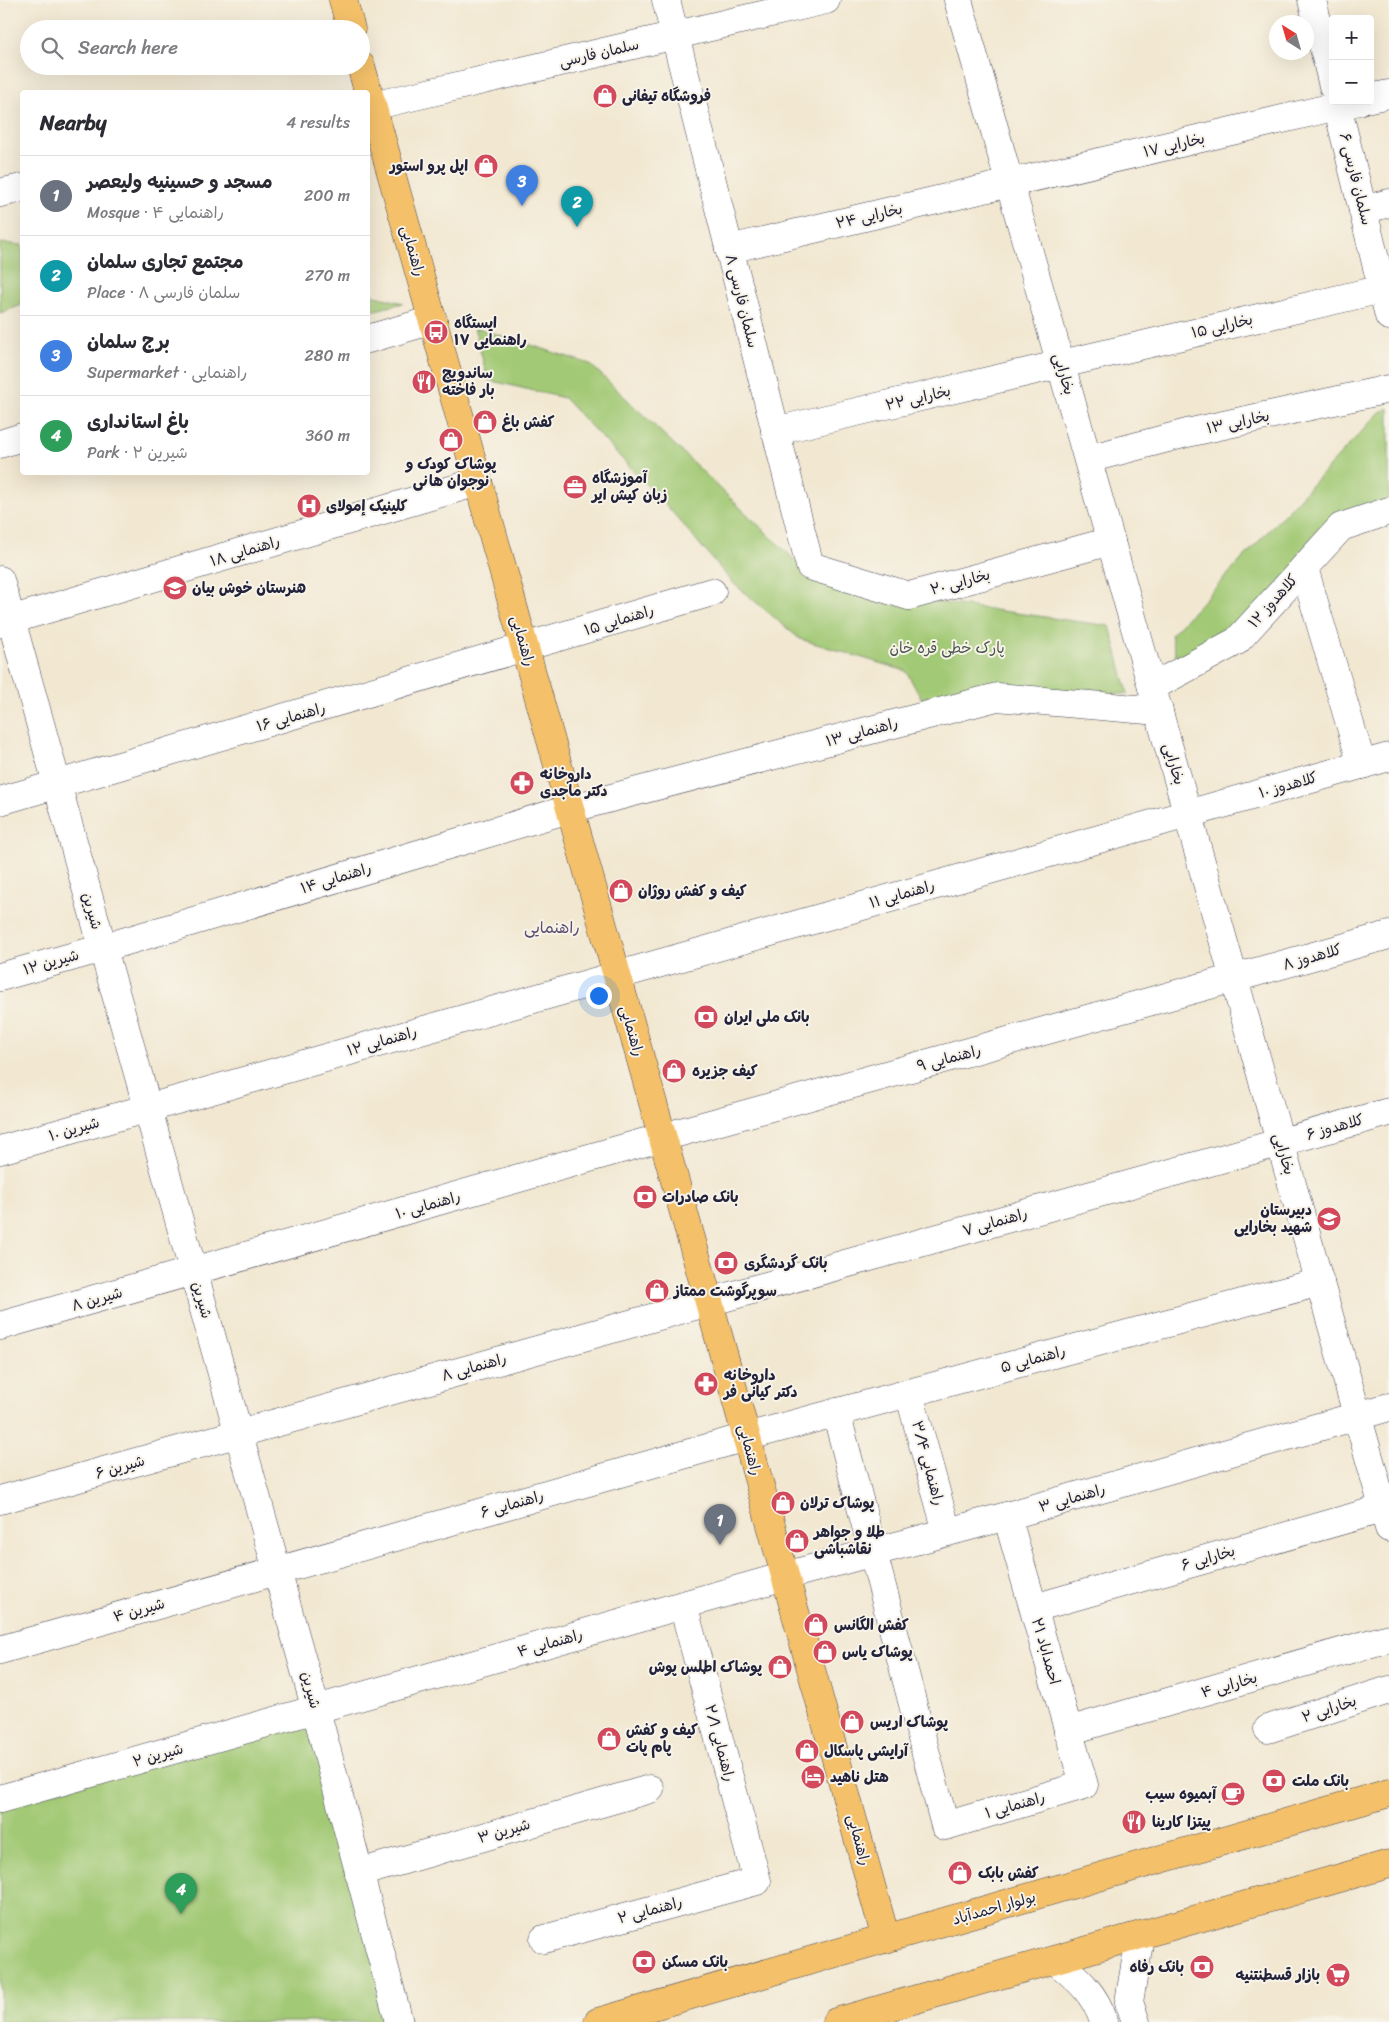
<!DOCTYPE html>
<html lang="en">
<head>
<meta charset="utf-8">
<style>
	:root { --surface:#fff; --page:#f2f2f3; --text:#2b2b33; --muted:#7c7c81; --line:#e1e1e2; --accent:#1a73e8 }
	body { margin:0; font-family:Sriracha,"Playpen Sans Arabic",sans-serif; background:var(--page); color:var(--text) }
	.controls { position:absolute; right:15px; top:15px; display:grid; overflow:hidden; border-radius:5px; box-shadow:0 5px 20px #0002 }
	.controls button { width:45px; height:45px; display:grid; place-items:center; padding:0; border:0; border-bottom:1px solid var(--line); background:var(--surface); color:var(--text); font:25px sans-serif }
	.compass { position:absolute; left:1269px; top:15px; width:45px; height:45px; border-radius:50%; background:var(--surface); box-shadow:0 5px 20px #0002; rotate:323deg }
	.you { position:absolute; left:598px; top:995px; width:18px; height:18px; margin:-12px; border:4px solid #fff; border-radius:50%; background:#1a73e8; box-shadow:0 0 0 8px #1a73e833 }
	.badge { display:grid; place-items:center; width:32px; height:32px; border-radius:50%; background:var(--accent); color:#fff; font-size:16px; font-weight:700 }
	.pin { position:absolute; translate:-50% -41px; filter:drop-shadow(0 1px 2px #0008) }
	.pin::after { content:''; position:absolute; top:26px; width:18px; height:15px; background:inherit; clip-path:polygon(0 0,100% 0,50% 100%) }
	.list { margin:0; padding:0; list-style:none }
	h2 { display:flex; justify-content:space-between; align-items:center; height:65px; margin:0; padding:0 20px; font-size:21px }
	h2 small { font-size:16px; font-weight:400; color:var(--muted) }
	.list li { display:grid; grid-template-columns:32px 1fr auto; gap:15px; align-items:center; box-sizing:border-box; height:80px; padding:0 20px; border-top:1px solid var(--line) }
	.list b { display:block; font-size:19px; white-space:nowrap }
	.list p { margin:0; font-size:16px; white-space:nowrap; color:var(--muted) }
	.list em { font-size:16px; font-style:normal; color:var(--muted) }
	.icon { flex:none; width:28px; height:28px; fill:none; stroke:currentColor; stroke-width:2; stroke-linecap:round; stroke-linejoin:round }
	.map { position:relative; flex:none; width:1389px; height:2022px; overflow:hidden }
	.search { position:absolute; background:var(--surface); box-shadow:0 5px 20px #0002; left:20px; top:20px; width:350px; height:55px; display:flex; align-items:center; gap:12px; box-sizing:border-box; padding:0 18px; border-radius:28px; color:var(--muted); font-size:19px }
	.panel { position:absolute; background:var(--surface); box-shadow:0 5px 20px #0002; left:20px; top:90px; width:350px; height:385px; border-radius:5px }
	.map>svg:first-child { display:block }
</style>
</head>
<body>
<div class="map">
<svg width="1389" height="2022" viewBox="0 0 1389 2022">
	<rect width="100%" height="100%" fill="#f7f3e8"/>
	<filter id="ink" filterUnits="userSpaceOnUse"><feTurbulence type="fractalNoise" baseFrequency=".02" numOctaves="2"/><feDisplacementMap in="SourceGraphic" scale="10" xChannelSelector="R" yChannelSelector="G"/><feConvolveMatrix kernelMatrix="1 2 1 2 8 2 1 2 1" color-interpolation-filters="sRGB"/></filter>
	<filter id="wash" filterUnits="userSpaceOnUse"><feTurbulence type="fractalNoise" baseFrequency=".0096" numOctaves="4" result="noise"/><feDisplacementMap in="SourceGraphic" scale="20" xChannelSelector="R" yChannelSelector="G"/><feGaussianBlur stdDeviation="1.12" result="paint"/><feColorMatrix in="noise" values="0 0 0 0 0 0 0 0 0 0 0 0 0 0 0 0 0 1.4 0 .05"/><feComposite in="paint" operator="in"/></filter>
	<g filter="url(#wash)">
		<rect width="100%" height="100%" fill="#f2e8d2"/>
		<g fill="#a2c974" stroke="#627658">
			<path d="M 0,243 L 22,245 L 22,305 L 0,313 Z"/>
			<path d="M 368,294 L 403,303 L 368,312 Z"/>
			<path d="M 474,327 L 590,364 L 796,561 L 835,588 L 1110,626 L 1128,694 L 1056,692 L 995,683 L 921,698 L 906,671 L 800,639 L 733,583 L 667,506 L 564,398 L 488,380 Z"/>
			<path d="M 1389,408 L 1389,500 L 1238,627 L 1178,663 L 1171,635 L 1380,412 Z"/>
			<path d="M 297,1722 L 313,1731 L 392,2022 L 0,2022 L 0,1807 Z"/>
		</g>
	</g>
	<g filter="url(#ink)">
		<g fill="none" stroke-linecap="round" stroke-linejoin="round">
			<defs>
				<g id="minor">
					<path d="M 666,0 L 810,566 L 909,596 L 1111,541"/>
					<path d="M 958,0 L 1389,1528"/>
					<path d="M 1312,0 L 1333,86"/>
					<path d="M 1370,98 L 1389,94"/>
					<path d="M 1336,101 L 1389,316"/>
					<path d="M 368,107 L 826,0"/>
					<path d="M 0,193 L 22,188"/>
					<path d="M 1363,210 L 1389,203"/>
					<path d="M 729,249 L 1359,101"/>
					<path d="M 368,339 L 433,320"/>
					<path d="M 775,431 L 1382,289"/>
					<path d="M 0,444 L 22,437"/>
					<path d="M 1088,459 L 1187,433 L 1389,389"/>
					<path d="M 1304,568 L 1362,765"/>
					<path d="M 0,580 L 316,1710 L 399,2022"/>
					<path d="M 0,623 L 478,482"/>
					<path d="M 1152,687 L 1237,641 L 1341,527 L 1389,511"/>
					<path d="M 0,801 L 712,592"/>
					<path d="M 0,977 L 103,948 L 569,809 L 997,697 L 1159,711"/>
					<path d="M 0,1150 L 1389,757"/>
					<path d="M 0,1326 L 663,1137 L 1389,935"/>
					<path d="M 909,1393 L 947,1532"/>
					<path d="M 836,1412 L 945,1826 L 1084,1785 L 1007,1516"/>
					<path d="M 0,1500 L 1389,1112"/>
					<path d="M 1034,1608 L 1389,1507"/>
					<path d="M 0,1650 L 746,1437 L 1320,1282"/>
					<path d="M 1268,1729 L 1389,1690"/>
					<path d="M 1068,1731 L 1389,1638"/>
					<path d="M 0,1799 L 785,1576 L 1007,1516 L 1389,1407"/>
					<path d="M 359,1873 L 650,1789"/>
					<path d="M 544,1939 L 757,1881 L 683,1605"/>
					<path d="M 1055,1960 C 1078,1979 1095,1993 1104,2022"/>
					<path d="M 1136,2022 L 1129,2002 L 1140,1937"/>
				</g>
				<g id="major">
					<path d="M 343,0 L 351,29"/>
					<path d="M 361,66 L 709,1302 L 886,1939"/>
					<path d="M 598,2022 L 1389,1793"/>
					<path d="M 836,2022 L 1389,1864"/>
				</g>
			</defs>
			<use href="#minor" stroke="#414052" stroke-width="29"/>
			<use href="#major" stroke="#414052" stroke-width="29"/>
			<use href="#minor" stroke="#fff" stroke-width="28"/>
			<use href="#major" stroke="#f4c16a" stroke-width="28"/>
		</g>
	</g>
	<defs>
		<symbol id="shop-disc" viewBox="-11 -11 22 22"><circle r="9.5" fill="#d1495b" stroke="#f7f3e8"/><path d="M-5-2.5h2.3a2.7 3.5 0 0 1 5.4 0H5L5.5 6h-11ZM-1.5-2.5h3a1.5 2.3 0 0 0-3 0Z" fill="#fff"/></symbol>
		<symbol id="bus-disc" viewBox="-11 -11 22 22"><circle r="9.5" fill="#d1495b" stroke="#f7f3e8"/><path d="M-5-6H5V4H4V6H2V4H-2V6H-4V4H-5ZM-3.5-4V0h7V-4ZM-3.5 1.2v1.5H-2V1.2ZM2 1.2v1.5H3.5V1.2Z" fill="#fff"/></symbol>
		<symbol id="restaurant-disc" viewBox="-11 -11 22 22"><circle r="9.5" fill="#d1495b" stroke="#f7f3e8"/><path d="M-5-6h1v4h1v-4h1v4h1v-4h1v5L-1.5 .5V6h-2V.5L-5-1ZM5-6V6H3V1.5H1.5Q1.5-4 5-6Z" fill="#fff"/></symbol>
		<symbol id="office-disc" viewBox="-11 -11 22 22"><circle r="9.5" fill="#d1495b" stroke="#f7f3e8"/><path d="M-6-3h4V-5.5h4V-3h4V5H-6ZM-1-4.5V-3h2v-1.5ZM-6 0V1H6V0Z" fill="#fff"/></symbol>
		<symbol id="hospital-disc" viewBox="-11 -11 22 22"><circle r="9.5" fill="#d1495b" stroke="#f7f3e8"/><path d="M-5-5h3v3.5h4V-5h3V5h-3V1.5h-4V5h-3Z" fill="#fff"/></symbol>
		<symbol id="school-disc" viewBox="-11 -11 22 22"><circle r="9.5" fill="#d1495b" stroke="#f7f3e8"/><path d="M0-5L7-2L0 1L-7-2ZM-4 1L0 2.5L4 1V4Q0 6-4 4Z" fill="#fff"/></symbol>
		<symbol id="pharmacy-disc" viewBox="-11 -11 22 22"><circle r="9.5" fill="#d1495b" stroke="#f7f3e8"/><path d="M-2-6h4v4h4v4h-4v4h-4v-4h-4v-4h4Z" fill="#fff"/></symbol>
		<symbol id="bank-disc" viewBox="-11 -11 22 22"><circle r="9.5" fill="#d1495b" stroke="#f7f3e8"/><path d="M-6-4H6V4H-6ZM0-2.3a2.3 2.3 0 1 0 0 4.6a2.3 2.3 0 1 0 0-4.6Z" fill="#fff"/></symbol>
		<symbol id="hotel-disc" viewBox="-11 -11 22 22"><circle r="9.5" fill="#d1495b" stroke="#f7f3e8"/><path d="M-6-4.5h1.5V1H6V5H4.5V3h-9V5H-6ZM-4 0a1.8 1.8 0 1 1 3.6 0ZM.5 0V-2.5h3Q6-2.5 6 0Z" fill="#fff"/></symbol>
		<symbol id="cafe-disc" viewBox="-11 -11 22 22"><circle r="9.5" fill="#d1495b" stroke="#f7f3e8"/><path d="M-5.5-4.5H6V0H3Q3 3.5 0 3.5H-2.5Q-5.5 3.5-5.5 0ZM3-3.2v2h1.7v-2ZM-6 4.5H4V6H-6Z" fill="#fff"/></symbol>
		<symbol id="supermarket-disc" viewBox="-11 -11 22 22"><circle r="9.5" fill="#d1495b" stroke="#f7f3e8"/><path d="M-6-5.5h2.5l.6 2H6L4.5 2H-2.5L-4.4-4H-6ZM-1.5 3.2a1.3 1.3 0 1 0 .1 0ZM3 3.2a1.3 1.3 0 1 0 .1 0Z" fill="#fff"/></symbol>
	</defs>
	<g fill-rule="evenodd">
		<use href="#shop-disc" x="591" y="82" width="28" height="28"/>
		<use href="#shop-disc" x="472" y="152" width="28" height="28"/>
		<use href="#bus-disc" x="422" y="318" width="28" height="28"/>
		<use href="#restaurant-disc" x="410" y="368" width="28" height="28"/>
		<use href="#shop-disc" x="471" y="408" width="28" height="28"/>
		<use href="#shop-disc" x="437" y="426" width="28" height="28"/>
		<use href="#office-disc" x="561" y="473" width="28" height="28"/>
		<use href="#hospital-disc" x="295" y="492" width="28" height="28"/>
		<use href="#school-disc" x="161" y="574" width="28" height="28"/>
		<use href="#pharmacy-disc" x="508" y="769" width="28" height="28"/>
		<use href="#shop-disc" x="607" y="877" width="28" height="28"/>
		<use href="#bank-disc" x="692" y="1003" width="28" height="28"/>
		<use href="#shop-disc" x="660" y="1057" width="28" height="28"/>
		<use href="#bank-disc" x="631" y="1183" width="28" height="28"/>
		<use href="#school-disc" x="1315" y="1205" width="28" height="28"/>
		<use href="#bank-disc" x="712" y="1249" width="28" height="28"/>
		<use href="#shop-disc" x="643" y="1277" width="28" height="28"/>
		<use href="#pharmacy-disc" x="692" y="1370" width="28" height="28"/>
		<use href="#shop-disc" x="769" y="1489" width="28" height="28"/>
		<use href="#shop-disc" x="783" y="1527" width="28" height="28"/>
		<use href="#shop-disc" x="802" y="1611" width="28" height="28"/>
		<use href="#shop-disc" x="811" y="1638" width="28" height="28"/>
		<use href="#shop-disc" x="766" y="1653" width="28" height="28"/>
		<use href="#shop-disc" x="838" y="1708" width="28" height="28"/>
		<use href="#shop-disc" x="595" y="1725" width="28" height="28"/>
		<use href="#shop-disc" x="793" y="1737" width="28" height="28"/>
		<use href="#hotel-disc" x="799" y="1763" width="28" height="28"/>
		<use href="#bank-disc" x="1260" y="1767" width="28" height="28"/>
		<use href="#cafe-disc" x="1219" y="1780" width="28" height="28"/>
		<use href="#restaurant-disc" x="1120" y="1808" width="28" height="28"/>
		<use href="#shop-disc" x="946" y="1859" width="28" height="28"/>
		<use href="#bank-disc" x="630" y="1948" width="28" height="28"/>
		<use href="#bank-disc" x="1188" y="1953" width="28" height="28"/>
		<use href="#supermarket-disc" x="1324" y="1961" width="28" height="28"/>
	</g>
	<g text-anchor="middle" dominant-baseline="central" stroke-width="4" stroke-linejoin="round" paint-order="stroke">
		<g font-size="15" fill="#22223b" stroke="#f7f3e8">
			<text transform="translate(599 53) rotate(-13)">سلمان فارسی</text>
			<text transform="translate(1174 145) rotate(-13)">بخارایی ۱۷</text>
			<text transform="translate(1356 179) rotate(76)">سلمان فارسی ۶</text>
			<text transform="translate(869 216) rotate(-13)">بخارایی ۲۴</text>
			<text transform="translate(413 251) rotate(74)">راهنمایی</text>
			<text transform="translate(742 301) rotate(76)">سلمان فارسی ۸</text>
			<text transform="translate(1222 326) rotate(-13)">بخارایی ۱۵</text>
			<text transform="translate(1064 374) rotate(74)">بخارایی</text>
			<text transform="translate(918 398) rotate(-13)">بخارایی ۲۲</text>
			<text transform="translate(1238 422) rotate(-12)">بخارایی ۱۳</text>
			<text transform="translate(245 551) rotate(-17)">راهنمایی ۱۸</text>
			<text transform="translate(960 582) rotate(-15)">بخارایی ۲۰</text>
			<text transform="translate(1273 601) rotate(-48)">کلاهدوز ۱۲</text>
			<text transform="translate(619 620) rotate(-17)">راهنمایی ۱۵</text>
			<text transform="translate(523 641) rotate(74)">راهنمایی</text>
			<text transform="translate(291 717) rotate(-16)">راهنمایی ۱۶</text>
			<text transform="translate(862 732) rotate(-15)">راهنمایی ۱۳</text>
			<text transform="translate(1174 764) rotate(74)">بخارایی</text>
			<text transform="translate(1288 785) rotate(-16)">کلاهدوز ۱۰</text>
			<text transform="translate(336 878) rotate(-17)">راهنمایی ۱۴</text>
			<text transform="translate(902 894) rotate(-16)">راهنمایی ۱۱</text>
			<text transform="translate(92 911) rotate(74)">شیرین</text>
			<text transform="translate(1312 957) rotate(-16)">کلاهدوز ۸</text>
			<text transform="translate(51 962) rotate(-16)">شیرین ۱۲</text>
			<text transform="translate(632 1031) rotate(74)">راهنمایی</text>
			<text transform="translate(382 1041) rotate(-16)">راهنمایی ۱۲</text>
			<text transform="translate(949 1058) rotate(-15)">راهنمایی ۹</text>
			<text transform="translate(1335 1127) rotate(-16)">کلاهدوز ۶</text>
			<text transform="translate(74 1129) rotate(-16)">شیرین ۱۰</text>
			<text transform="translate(1284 1154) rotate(74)">بخارایی</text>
			<text transform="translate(428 1205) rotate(-16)">راهنمایی ۱۰</text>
			<text transform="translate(995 1222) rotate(-16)">راهنمایی ۷</text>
			<text transform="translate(97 1299) rotate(-16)">شیرین ۸</text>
			<text transform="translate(202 1300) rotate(74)">شیرین</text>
			<text transform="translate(1033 1359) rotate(-15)">راهنمایی ۵</text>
			<text transform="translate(474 1367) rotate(-16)">راهنمایی ۸</text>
			<text transform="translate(750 1450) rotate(75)">راهنمایی</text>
			<text transform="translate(928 1463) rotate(75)">راهنمایی ۳/۴</text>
			<text transform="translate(120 1467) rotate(-16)">شیرین ۶</text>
			<text transform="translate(1072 1498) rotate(-16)">راهنمایی ۳</text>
			<text transform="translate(512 1504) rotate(-16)">راهنمایی ۶</text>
			<text transform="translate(1208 1558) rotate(-16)">بخارایی ۶</text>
			<text transform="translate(139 1610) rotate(-16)">شیرین ۴</text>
			<text transform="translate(550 1643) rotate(-16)">راهنمایی ۴</text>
			<text transform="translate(1046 1651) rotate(74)">احمداباد ۲۱</text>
			<text transform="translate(1229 1685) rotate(-16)">بخارایی ۴</text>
			<text transform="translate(311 1690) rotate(75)">شیرین</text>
			<text transform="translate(1329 1709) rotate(-18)">بخارایی ۲</text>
			<text transform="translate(720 1743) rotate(75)">راهنمایی ۲/۱</text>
			<text transform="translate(158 1755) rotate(-16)">شیرین ۲</text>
			<text transform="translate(1015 1805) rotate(-16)">راهنمایی ۱</text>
			<text transform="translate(504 1831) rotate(-16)">شیرین ۳</text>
			<text transform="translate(859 1840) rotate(75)">راهنمایی</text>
			<text transform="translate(994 1908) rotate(-16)">بولوار احمدآباد</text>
			<text transform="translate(650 1910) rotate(-15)">راهنمایی ۲</text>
		</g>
		<g font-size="15" font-weight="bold" fill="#22223b" stroke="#f7f3e8" text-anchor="start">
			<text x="622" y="96">فروشگاه تیفانی</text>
			<text x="468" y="166" text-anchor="end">اپل پرو استور</text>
			<text x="454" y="323">ایستگاه<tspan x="454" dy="17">راهنمایی ۱۷</tspan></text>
			<text x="442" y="373">ساندویچ<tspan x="442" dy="17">بار فاخته</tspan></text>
			<text x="502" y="422">کفش باغ</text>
			<text x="451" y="464" text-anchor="middle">پوشاک کودک و<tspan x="451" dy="17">نوجوان هانی</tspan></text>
			<text x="592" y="478">آموزشگاه<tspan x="592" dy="17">زبان کیش ایر</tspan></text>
			<text x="326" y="506">کلینیک إمولای</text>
			<text x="192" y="588">هنرستان خوش بیان</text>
			<text x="540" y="774">داروخانه<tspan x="540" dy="17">دکتر ماجدی</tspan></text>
			<text x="638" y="891">کیف و کفش روژان</text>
			<text x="724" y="1017">بانک ملی ایران</text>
			<text x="692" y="1071">کیف جزیره</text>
			<text x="662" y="1197">بانک صادرات</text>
			<text x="1312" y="1210" text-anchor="end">دبیرستان<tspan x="1312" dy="17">شهید بخارایی</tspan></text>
			<text x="744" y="1263">بانک گردشگری</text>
			<text x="674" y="1291">سوپرگوشت ممتاز</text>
			<text x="724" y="1375">داروخانه<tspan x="724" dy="17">دکتر کیانی فر</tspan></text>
			<text x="800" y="1503">پوشاک ترلان</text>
			<text x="814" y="1532">طلا و جواهر<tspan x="814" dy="17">نقاشباشی</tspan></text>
			<text x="834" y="1625">کفش الگانس</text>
			<text x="842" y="1652">پوشاک یاس</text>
			<text x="762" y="1667" text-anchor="end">پوشاک اطلس پوش</text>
			<text x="870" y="1722">پوشاک اریس</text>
			<text x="626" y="1730">کیف و کفش<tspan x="626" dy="17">پام پات</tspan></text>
			<text x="824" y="1751">آرایشی پاسکال</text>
			<text x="830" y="1777">هتل ناهید</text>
			<text x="1292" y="1781">بانک ملت</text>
			<text x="1216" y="1794" text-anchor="end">آبمیوه سیب</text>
			<text x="1152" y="1822">پیتزا کارینا</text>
			<text x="978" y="1873">کفش بابک</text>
			<text x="662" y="1962">بانک مسکن</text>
			<text x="1184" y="1967" text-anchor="end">بانک رفاه</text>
			<text x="1320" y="1975" text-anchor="end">بازار قسطنتنیه</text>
		</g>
		<g font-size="15" fill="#48544c" stroke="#f7f3e8">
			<text x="947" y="648">پارک خطی قره خان</text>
		</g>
		<g font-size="16" fill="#594d70" stroke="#f7f3e8">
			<text x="552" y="927">راهنمایی</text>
		</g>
	</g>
</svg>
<div class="controls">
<button>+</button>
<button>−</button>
</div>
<svg class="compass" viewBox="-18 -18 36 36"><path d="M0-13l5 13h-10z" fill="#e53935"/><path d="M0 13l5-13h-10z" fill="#7c7c81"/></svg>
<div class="you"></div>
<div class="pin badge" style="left:720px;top:1545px;background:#6b7280">1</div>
<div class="pin badge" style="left:577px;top:227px;background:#0f9aa8">2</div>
<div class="pin badge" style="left:522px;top:206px;background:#3f7fe0">3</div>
<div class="pin badge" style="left:181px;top:1914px;background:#2e9e5b">4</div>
<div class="search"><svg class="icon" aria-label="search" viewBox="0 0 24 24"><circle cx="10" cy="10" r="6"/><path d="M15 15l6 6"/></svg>Search here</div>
<section class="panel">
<h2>Nearby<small>4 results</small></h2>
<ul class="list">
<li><span class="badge" style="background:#6b7280">1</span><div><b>مسجد و حسینیه ولیعصر</b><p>Mosque · راهنمایی ۴</p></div><em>200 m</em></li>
<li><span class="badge" style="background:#0f9aa8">2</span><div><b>مجتمع تجاری سلمان</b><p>Place · سلمان فارسی ۸</p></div><em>270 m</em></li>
<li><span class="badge" style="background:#3f7fe0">3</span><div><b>برج سلمان</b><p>Supermarket · راهنمایی</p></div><em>280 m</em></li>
<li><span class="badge" style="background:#2e9e5b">4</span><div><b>باغ استانداری</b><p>Park · شیرین ۲</p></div><em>360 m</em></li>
</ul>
</section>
</div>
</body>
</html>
